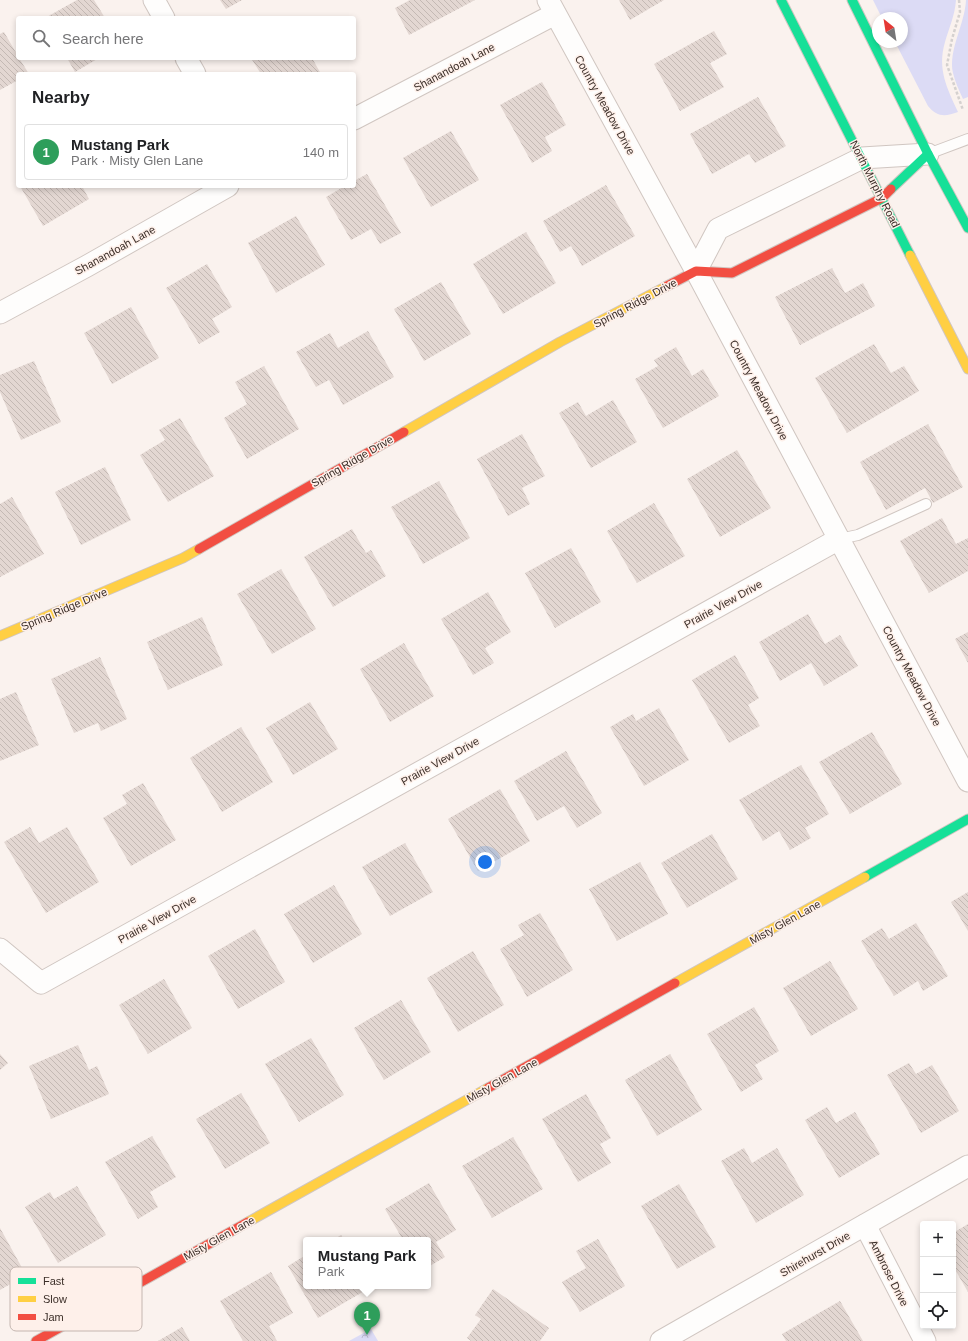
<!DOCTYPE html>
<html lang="en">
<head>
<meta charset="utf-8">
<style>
	:root { --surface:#fff; --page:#f2f2f2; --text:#202124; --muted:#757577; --line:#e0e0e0; --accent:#7e736e }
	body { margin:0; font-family:Arial,sans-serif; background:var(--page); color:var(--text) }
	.controls { position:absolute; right:12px; bottom:12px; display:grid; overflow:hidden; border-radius:4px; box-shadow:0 2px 6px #0003 }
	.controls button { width:36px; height:36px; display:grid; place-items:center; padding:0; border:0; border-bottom:1px solid var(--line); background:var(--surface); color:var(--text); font:20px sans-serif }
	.compass { position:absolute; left:872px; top:12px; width:36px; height:36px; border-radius:50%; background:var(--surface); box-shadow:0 2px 6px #0003; rotate:330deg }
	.you { position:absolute; left:485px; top:862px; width:14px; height:14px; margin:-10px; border:3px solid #fff; border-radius:50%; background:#1a73e8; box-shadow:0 0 0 6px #1a73e833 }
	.badge { display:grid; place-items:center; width:26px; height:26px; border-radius:50%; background:var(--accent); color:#fff; font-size:13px; font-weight:700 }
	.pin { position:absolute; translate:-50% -33px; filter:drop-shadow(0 1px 2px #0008) }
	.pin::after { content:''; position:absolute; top:21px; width:14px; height:12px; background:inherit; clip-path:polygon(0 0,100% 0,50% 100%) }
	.popup { position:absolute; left:303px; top:1237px; width:128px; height:52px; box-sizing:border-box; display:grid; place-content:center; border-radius:4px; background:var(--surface); filter:drop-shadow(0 1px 3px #0005); font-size:13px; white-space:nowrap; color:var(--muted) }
	.popup b { font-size:15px; color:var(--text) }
	.popup::after { content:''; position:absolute; left:50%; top:100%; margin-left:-8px; border:8px solid transparent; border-top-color:var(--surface) }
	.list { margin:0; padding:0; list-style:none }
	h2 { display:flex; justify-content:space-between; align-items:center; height:52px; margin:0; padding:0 16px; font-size:17px }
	h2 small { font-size:13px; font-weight:400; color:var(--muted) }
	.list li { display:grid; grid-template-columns:26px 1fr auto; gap:12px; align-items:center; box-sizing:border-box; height:56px; margin:0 8px 8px; padding:0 8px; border:1px solid var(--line); border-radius:4px }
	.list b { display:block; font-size:15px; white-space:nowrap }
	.list p { margin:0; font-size:13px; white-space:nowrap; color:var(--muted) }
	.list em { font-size:13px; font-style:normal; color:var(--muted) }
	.icon { flex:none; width:22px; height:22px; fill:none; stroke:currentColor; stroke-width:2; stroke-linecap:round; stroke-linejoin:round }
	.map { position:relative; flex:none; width:968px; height:1341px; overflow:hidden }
	.search { position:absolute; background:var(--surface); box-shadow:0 2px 6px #0003; left:16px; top:16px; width:340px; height:44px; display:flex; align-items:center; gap:10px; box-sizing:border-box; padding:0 14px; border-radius:4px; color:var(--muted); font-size:15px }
	.panel { position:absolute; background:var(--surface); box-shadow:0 2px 6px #0003; left:16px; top:72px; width:340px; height:116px; border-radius:4px }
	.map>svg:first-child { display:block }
</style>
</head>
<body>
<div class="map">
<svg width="968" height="1341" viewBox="0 0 968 1341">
	<defs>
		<pattern id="forest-crowns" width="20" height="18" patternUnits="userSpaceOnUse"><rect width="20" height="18" fill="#dcdbf5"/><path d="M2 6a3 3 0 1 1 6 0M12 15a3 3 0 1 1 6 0" fill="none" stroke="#bebcd2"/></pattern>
		<pattern id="building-back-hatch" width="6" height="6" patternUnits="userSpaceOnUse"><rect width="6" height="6" fill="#e3d7d2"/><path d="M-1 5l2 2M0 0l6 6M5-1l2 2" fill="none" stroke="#c4b9b4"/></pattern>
	</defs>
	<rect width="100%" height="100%" fill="#faf2ee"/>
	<g fill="#dcdbf5">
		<path d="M 873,0 L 956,0 C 955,15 949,28 945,42 C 937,69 947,88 958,112 C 945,117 937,117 928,106 L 895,42 L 902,42 L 902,18 L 882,18 Z"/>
		<path d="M 966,0 L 968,0 L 968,97 L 963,99 C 959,90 955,82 953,73 C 948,50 965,24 966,0 Z"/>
	</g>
	<path fill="url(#forest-crowns)" d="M 371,1329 L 378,1341 L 349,1341 Z"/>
	<g fill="url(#building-back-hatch)">
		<path d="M 77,0 L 94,0 L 105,18 L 45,18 Z"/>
		<path d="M 220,0 L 242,0 L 226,9 Z"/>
		<path d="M 410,0 L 475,0 L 409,35 L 395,8 Z"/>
		<path d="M 619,0 L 664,0 L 630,20 Z"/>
		<path d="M 714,31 L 727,54 L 710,63 L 724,87 L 680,111 L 654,64 Z"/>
		<path d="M 4,32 L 18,56 L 18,58 L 19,58 L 29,74 L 18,74 L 18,80 L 0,90 L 0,34 Z"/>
		<path d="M 67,58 L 99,58 L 75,72 Z"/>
		<path d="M 251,58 L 312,58 L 321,74 L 261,74 Z"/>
		<path d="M 542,82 L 566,125 L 545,137 L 552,151 L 532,163 L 500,105 Z"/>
		<path d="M 758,97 L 786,146 L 755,163 L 749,154 L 712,174 L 690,134 Z"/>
		<path d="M 451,131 L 479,180 L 431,207 L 403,158 Z"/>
		<path d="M 367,174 L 401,233 L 380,244 L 371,229 L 351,240 L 326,197 L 345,186 L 354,186 L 354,181 Z"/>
		<path d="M 606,185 L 635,236 L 582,266 L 571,246 L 560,252 L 543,221 Z"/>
		<path d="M 20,186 L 82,186 L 89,199 L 43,226 Z"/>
		<path d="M 296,216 L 325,265 L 276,293 L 248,243 Z"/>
		<path d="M 526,232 L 556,283 L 503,314 L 473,264 Z"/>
		<path d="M 207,264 L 232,307 L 212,319 L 220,332 L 199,344 L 166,288 Z"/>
		<path d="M 832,268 L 845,293 L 863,283 L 875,306 L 800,345 L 775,297 Z"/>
		<path d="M 441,282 L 471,334 L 424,361 L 394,309 Z"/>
		<path d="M 131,307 L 159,358 L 112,384 L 84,333 Z"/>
		<path d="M 368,331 L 394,377 L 343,405 L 329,380 L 316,387 L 296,352 L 330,333 L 338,348 Z"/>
		<path d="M 874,344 L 891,373 L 904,366 L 919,391 L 847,433 L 815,378 Z"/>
		<path d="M 676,347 L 692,376 L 703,369 L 719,396 L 663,428 L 635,379 L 658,366 L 654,360 Z"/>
		<path d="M 34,361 L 61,422 L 21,440 L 0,392 L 0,375 Z"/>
		<path d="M 264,366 L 299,429 L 247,459 L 224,418 L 247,404 L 235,382 Z"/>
		<path d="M 613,400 L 637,442 L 591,468 L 559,413 L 578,402 L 586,416 Z"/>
		<path d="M 180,418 L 214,476 L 168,502 L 140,455 L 165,440 L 159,430 Z"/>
		<path d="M 928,424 L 963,487 L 933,503 L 925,488 L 886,510 L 860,462 Z"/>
		<path d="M 522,434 L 545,476 L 522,488 L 530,504 L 508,516 L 477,459 Z"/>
		<path d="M 737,450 L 771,508 L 720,537 L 687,479 Z"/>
		<path d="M 105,467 L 131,520 L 81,545 L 55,492 Z"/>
		<path d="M 439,481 L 470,538 L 423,564 L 391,507 Z"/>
		<path d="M 12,497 L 44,554 L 0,577 L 0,504 Z"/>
		<path d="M 654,503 L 685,556 L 637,583 L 607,531 Z"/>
		<path d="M 942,518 L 956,544 L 968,538 L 968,571 L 929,593 L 900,541 Z"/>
		<path d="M 352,529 L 366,553 L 371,550 L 386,576 L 333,607 L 304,557 Z"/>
		<path d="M 571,548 L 601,602 L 555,628 L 525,573 Z"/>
		<path d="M 281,569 L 316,629 L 272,654 L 237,594 Z"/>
		<path d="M 488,592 L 511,632 L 485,648 L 494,663 L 473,675 L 441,619 Z"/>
		<path d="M 808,614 L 825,644 L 840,635 L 858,666 L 824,686 L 811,663 L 780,681 L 759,642 Z"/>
		<path d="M 202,617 L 223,665 L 168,690 L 147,642 Z"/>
		<path d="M 968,632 L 968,663 L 955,639 Z"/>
		<path d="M 404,643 L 434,696 L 390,722 L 360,669 Z"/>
		<path d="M 735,655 L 759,698 L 748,705 L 760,726 L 729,743 L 692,680 Z"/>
		<path d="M 100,657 L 127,719 L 101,731 L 98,723 L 74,733 L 51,679 Z"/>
		<path d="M 16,692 L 39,745 L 0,761 L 0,699 Z"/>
		<path d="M 310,702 L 338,749 L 293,775 L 266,728 Z"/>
		<path d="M 659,708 L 689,760 L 644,786 L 610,727 L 633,714 L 636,721 Z"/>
		<path d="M 241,727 L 273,782 L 222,812 L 190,758 Z"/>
		<path d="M 872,732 L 902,784 L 850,814 L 819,762 Z"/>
		<path d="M 566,751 L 602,813 L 577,828 L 564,806 L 537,821 L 514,781 Z"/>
		<path d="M 801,765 L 829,814 L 805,828 L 811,838 L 790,850 L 779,831 L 763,841 L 739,800 Z"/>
		<path d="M 143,783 L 176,840 L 131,866 L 103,818 L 127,804 L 122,795 Z"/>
		<path d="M 500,789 L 530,841 L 478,871 L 448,819 Z"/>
		<path d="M 30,827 L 39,843 L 67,827 L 99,882 L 46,913 L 4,842 Z"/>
		<path d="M 712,834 L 738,879 L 687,908 L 661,863 Z"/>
		<path d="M 405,843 L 433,892 L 390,916 L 362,867 Z"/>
		<path d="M 640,862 L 668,914 L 617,941 L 589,889 Z"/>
		<path d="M 334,885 L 362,934 L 313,963 L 284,914 Z"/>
		<path d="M 968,892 L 968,931 L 951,902 Z"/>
		<path d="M 540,913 L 573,970 L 527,997 L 500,949 L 524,935 L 518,925 Z"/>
		<path d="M 916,923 L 948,976 L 923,991 L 918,981 L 894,996 L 861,941 L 882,928 L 889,939 Z"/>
		<path d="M 255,929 L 285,982 L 238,1009 L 208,956 Z"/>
		<path d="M 473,951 L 504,1005 L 458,1032 L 427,978 Z"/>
		<path d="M 830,961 L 858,1009 L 811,1036 L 783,988 Z"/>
		<path d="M 164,979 L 192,1028 L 148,1054 L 119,1005 Z"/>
		<path d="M 401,1000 L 431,1052 L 384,1080 L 354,1028 Z"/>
		<path d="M 754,1007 L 779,1051 L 755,1065 L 763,1079 L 741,1092 L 707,1034 Z"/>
		<path d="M 311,1038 L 344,1095 L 299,1122 L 265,1064 Z"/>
		<path d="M 78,1045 L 89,1070 L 97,1066 L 109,1094 L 51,1119 L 29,1066 Z"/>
		<path d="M 0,1054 L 8,1063 L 0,1070 Z"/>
		<path d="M 670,1054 L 702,1110 L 657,1136 L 625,1080 Z"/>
		<path d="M 909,1063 L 916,1074 L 932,1065 L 959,1111 L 921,1133 L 887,1075 Z"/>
		<path d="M 241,1093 L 270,1143 L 225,1169 L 196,1119 Z"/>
		<path d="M 586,1094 L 611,1138 L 600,1144 L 611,1163 L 578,1182 L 542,1119 Z"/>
		<path d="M 827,1107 L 836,1123 L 855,1112 L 880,1154 L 839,1178 L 805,1120 Z"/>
		<path d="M 152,1136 L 176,1177 L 150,1192 L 158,1207 L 138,1219 L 105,1162 Z"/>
		<path d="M 513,1137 L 543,1189 L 492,1218 L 462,1166 Z"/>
		<path d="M 744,1148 L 752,1163 L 777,1148 L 804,1195 L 756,1223 L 721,1161 Z"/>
		<path d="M 429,1183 L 456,1230 L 436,1242 L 445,1257 L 428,1267 L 428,1240 L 403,1240 L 385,1209 Z"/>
		<path d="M 679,1184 L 716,1247 L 677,1269 L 641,1206 Z"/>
		<path d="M 77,1186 L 106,1235 L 58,1263 L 25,1207 L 50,1192 L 54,1199 Z"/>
		<path d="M 968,1224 L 968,1292 L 953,1266 L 953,1233 Z"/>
		<path d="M 0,1228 L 26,1275 L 0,1290 Z"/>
		<path d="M 341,1235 L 344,1240 L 333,1240 Z"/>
		<path d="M 598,1239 L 625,1286 L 580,1312 L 562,1282 L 586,1268 L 576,1251 Z"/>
		<path d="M 306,1255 L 306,1286 L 373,1286 L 318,1318 L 288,1266 Z"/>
		<path d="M 271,1272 L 293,1313 L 269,1326 L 277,1341 L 243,1341 L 220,1301 Z"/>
		<path d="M 493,1289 L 549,1328 L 540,1341 L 471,1341 L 467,1338 L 481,1319 L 475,1315 Z"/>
		<path d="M 840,1301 L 863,1341 L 786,1341 L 782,1334 Z"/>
		<path d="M 182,1327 L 190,1341 L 158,1341 Z"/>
	</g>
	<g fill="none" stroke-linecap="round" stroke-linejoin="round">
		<defs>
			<g id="lane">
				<path d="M 928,154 L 968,139"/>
				<path d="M 839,539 L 858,535 L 926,504"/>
			</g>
			<g id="street">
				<path d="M 154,0 L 164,18"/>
				<path d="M 548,0 L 696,271 L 968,781"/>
				<path d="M 186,58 L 195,74"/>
				<path d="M 354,119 L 555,14"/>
				<path d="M 696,271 L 718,229 L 862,158 L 928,154"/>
				<path d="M 0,313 L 87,266 L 228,186"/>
				<path d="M 0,949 L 41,983 L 839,539"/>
				<path d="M 865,1225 L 925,1341"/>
				<path d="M 661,1341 L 968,1166"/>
			</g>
			<g id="fast">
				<path d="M 781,0 L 910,255"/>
				<path d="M 852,0 L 928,154 L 968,228"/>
				<path d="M 891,189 L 928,154"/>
				<path d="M 865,877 L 968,819"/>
			</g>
			<g id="slow">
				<path d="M 910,255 L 968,369"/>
				<path d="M 404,432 L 560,342 L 665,287"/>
				<path d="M 0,636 L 183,558 L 199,549"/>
				<path d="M 675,983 L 865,877"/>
				<path d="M 248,1222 L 488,1088"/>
			</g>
			<g id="jam">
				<path d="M 665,287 L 696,271 L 732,273 L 882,198 L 891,189"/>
				<path d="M 199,549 L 404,432"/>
				<path d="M 488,1088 L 675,983"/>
				<path d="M 36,1341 L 248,1222"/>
			</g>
		</defs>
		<use href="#lane" stroke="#d0c6c1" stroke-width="12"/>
		<use href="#street" stroke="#d0c6c1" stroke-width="23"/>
		<use href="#fast" stroke="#d0c6c1" stroke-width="11"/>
		<use href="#slow" stroke="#d0c6c1" stroke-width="11"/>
		<use href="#jam" stroke="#d0c6c1" stroke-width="11"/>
		<path stroke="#d5d1cf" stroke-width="2.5" stroke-dasharray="3 2" stroke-linecap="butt" d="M 959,0 L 960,12 L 952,39 L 947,65 L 963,110"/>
		<use href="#lane" stroke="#fefdfc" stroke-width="10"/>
		<use href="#street" stroke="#fefdfc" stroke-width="21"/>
		<use href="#fast" stroke="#16e098" stroke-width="9"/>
		<use href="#slow" stroke="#ffcf43" stroke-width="9"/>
		<use href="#jam" stroke="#f24e42" stroke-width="9"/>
	</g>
	<g text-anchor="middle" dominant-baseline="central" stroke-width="3" stroke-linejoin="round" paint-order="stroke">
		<g font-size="11" fill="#3c2f29" stroke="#fef0ea">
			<text transform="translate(454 67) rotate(-28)">Shanandoah Lane</text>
			<text transform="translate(605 105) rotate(61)">Country Meadow Drive</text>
			<text transform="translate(875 184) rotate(63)">North Murphy Road</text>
			<text transform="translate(115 250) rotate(-29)">Shanandoah Lane</text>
			<text transform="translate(635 303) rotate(-28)">Spring Ridge Drive</text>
			<text transform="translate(759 390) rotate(62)">Country Meadow Drive</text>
			<text transform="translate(352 461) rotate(-30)">Spring Ridge Drive</text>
			<text transform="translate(723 604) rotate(-29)">Prairie View Drive</text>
			<text transform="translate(64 609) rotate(-23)">Spring Ridge Drive</text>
			<text transform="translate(912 676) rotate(62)">Country Meadow Drive</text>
			<text transform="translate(440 761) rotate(-29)">Prairie View Drive</text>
			<text transform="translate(157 919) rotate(-29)">Prairie View Drive</text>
			<text transform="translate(785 922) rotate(-29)">Misty Glen Lane</text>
			<text transform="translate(502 1080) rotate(-29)">Misty Glen Lane</text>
			<text transform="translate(219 1238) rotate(-29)">Misty Glen Lane</text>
			<text transform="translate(815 1254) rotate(-30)">Shirehurst Drive</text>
			<text transform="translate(889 1273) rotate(63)">Ambrose Drive</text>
		</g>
	</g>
	<rect x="10" y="1267" width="132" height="64" rx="6" fill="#fef0ea" stroke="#c4b6b0" stroke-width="1"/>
	<rect x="18" y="1278" width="18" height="6" fill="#16e098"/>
	<rect x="18" y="1296" width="18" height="6" fill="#ffcf43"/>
	<rect x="18" y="1314" width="18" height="6" fill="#f24e42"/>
	<g font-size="11" fill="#3c2f29">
		<text x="43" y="1285">Fast</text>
		<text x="43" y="1303">Slow</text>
		<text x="43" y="1321">Jam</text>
	</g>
</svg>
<div class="controls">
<button>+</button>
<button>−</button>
<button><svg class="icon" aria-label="locate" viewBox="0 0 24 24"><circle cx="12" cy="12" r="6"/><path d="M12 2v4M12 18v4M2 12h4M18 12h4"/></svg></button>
</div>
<svg class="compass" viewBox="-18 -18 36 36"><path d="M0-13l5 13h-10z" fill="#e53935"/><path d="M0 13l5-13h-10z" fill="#757577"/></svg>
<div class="you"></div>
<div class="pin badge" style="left:367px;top:1335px;background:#2e9e5b">1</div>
<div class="popup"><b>Mustang Park</b>Park</div>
<div class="search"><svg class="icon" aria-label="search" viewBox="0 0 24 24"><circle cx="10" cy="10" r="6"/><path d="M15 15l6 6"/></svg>Search here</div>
<section class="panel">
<h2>Nearby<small></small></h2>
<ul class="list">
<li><span class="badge" style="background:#2e9e5b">1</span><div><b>Mustang Park</b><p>Park · Misty Glen Lane</p></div><em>140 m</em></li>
</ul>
</section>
</div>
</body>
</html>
